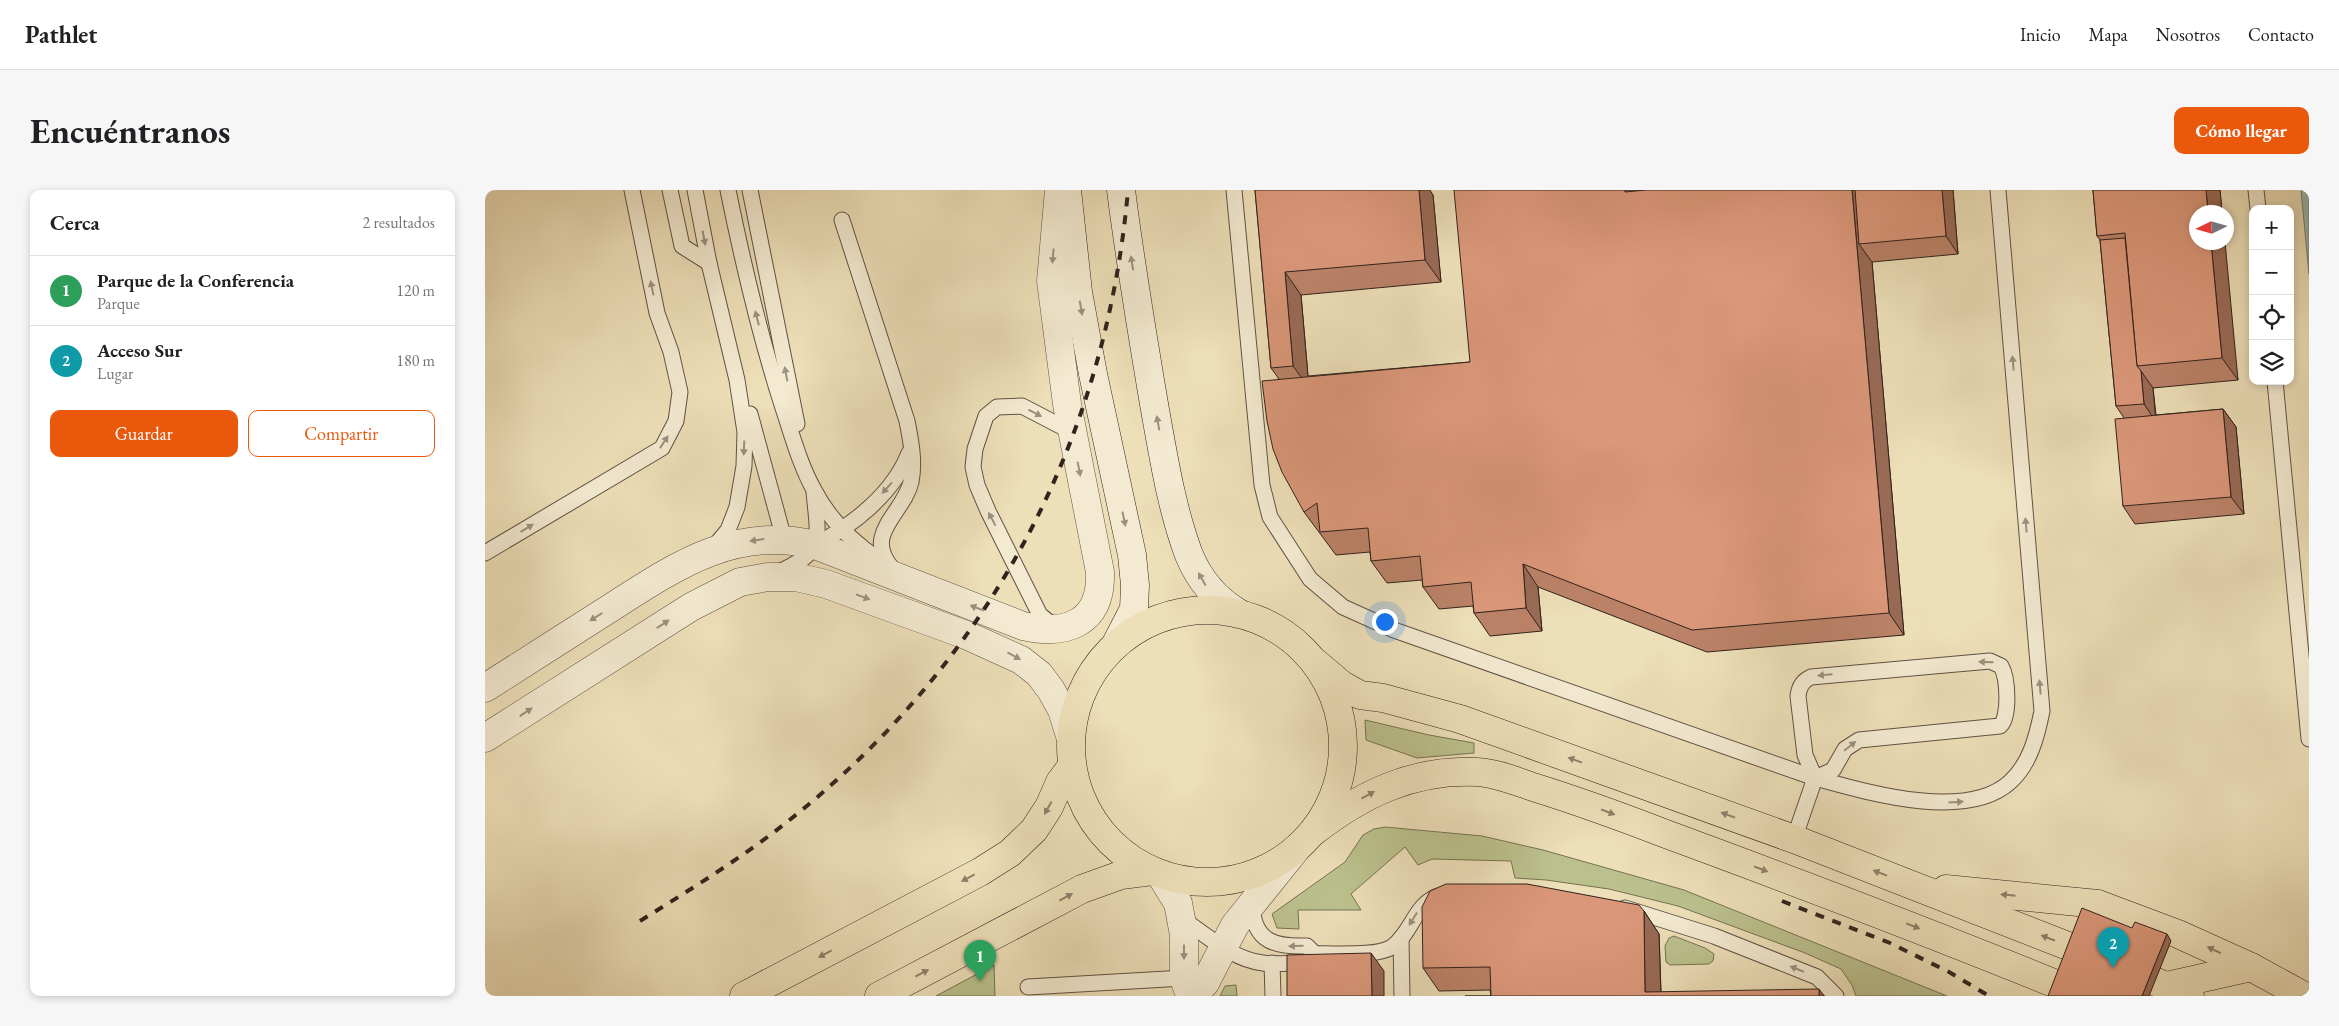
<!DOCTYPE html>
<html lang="es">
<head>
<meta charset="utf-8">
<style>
	:root { --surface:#fff; --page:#f6f6f6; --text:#202124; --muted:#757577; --line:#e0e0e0; --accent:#ea580c }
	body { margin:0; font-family:"EB Garamond",serif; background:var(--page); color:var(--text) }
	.controls { position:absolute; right:15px; top:15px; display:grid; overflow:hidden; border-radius:10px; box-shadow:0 2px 8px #0003 }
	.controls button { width:45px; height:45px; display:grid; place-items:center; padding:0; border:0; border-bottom:1px solid var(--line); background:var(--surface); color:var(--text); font:25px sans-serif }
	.compass { position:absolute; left:1704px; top:15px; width:45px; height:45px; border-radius:50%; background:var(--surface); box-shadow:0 2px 8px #0003; rotate:265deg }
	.you { position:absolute; left:899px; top:431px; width:18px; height:18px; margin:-12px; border:4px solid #fff; border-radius:50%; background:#1a73e8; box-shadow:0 0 0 8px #1a73e833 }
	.badge { display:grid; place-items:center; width:32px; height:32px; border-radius:50%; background:var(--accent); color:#fff; font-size:16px; font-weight:700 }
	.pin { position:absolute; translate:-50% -41px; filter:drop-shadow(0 1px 2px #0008) }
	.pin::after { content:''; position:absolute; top:26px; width:18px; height:15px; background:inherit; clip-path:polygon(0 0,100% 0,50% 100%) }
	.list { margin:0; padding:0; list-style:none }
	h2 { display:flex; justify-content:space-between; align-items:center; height:65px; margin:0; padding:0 20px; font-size:21px }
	h2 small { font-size:16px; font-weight:400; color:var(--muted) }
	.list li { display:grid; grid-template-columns:32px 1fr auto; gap:15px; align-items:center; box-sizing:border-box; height:70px; padding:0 20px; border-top:1px solid var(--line) }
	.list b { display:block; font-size:19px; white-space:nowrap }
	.list p { margin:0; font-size:16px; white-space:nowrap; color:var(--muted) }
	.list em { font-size:16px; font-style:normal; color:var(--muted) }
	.actions { display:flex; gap:10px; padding:15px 20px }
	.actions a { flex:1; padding:11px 0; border:1px solid var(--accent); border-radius:10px; text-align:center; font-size:18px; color:var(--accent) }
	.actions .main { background:var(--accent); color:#fff }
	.icon { flex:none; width:28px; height:28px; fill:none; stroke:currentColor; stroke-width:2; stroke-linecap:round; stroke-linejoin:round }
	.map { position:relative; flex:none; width:1824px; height:806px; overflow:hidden; border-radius:10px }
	header { display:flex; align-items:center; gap:30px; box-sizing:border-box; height:70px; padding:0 25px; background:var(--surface); border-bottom:1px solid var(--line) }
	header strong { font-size:24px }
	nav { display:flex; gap:28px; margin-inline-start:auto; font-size:18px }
	.intro { display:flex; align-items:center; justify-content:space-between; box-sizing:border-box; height:120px; padding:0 30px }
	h1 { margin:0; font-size:35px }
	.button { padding:12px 22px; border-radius:10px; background:var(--accent); color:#fff; font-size:18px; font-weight:700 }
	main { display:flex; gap:30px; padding:0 30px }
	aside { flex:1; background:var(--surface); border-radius:10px; box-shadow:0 2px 8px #0003 }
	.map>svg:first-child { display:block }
</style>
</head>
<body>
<header>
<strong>Pathlet</strong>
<nav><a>Inicio</a><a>Mapa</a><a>Nosotros</a><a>Contacto</a></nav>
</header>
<div class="intro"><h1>Encuéntranos</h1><a class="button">Cómo llegar</a></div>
<main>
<aside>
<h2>Cerca<small>2 resultados</small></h2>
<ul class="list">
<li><span class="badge" style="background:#2e9e5b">1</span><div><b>Parque de la Conferencia</b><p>Parque</p></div><em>120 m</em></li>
<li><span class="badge" style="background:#0f9aa8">2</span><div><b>Acceso Sur</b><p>Lugar</p></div><em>180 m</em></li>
</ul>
<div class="actions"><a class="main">Guardar</a><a>Compartir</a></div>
</aside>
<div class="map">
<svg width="1824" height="806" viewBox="0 0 1824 806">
	<rect width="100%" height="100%" fill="#eddfb8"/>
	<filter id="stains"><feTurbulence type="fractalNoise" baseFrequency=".004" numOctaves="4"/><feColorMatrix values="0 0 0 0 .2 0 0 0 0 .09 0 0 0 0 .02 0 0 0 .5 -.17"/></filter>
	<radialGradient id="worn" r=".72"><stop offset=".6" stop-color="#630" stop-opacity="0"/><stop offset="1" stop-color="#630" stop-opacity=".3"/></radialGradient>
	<g fill="#bbc18d" stroke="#767255">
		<path d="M 880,530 L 944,545 L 989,553 L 989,563 L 932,568 L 881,550 Z"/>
		<path d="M 900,637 L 997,646 L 1058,660 L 1199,700 L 1462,806 L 1371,806 L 1367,795 L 1356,779 L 1320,763 L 1193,716 L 1124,699 L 1061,690 L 1030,688 L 1026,671 L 947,669 L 933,675 L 920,657 L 866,704 L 876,720 L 813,720 L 814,739 L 792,738 L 787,724 L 860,672 L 878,645 L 889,639 Z"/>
		<path d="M 1189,746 L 1220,758 L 1229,764 L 1228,771 L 1224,774 L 1185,775 L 1181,772 L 1180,756 L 1184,748 Z"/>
		<path d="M 509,775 L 510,806 L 451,806 Z"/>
		<path d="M 751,795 L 752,806 L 735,806 L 740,796 Z"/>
	</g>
	<path fill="#9bbbb6" stroke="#717e79" d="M 1816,0 L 1824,0 L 1824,84 Z"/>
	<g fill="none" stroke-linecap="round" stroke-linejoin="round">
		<defs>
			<g id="lane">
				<path d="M 185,0 L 197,56 L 224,73"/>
				<path d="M 210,0 L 224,73 L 252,190 L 260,242 L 259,276 L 252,317 L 243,340 L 228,358"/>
				<path d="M 243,0 C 258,74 275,147 298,218 C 307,245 315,275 329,300 C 344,329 366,351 393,369"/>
				<path d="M 265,0 L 312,234"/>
				<path d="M 749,0 L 777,295 L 785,327 L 825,389 L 858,417 L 909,440 L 1330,588 C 1381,602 1481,632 1525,592 C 1545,574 1552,546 1557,521 L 1513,0"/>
				<path d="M 1771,0 L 1773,19"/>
				<path d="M 357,30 L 422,231 C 426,251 430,272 426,292 C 419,323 377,344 407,378"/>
				<path d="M 1790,191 L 1824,549"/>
				<path d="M 265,224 L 299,349 L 303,355"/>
				<path d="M 330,355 C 368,335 408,304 424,263"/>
				<path d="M 0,363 L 177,258 L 191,231 L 195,202 L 186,162 L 172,123 L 147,0"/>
				<path d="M 294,382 C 341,361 333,348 329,302"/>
				<path d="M 570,437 L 555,425 L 503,321 L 492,295 L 488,277 L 490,259 L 501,226 L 512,217 L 537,216 L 587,242"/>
				<path d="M 1309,649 L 1330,588 L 1320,565 L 1313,506 C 1314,497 1317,491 1326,487 L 1505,471 L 1516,476 C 1523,488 1525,527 1515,536 L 1374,550 L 1360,559 L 1348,580 L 1330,588"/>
				<path d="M 1140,718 L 1229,746 L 1332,787 L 1351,806"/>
				<path d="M 696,728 C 720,744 748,770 778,773 C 793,775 808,773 822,772 L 830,764 L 822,756 C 790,757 769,752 767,716"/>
				<path d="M 916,748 L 917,806"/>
				<path d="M 830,764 C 849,763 891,767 907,757 C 927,743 929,715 953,706"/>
				<path d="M 787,773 L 788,806"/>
				<path d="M 543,797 L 699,788"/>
			</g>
			<g id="street">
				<path d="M 0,498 C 39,473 77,449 116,424 C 184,381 246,334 330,355 L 538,436 C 582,446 617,433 615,382 L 582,214 L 566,91 L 574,0"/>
				<path d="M 0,548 L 206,417 L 255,392 L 283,387 L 311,387 L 341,394 L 481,445 L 536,470 L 554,484 L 566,500 L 577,520 L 586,549"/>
				<path d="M 675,684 L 693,713 L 699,745 L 699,788 L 705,806"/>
				<path d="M 706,806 L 720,793 L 750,735 L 812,658"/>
			</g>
			<g id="secondary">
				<path d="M 582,0 L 593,102 L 608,184 L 647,365 L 650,395 L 649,419 L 631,454"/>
				<path d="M 636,0 C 645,71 657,143 669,214 C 678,264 686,317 704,365 C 714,389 729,408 752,422"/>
			</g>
			<g id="primary">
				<circle cx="722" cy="556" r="136"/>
				<path d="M 259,806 L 495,682 L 525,663 L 549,640 L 564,617 L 575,592 L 587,576"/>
				<path d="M 394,806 L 597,699 L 636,685 L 668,681"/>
			</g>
			<g id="highway">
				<path d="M 831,473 L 857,495 L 875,505 L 898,508 L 975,529 L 1309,649 L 1606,765 L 1705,806"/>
				<path d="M 828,642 C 877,604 928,579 992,582 C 1011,583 1030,591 1048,597 C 1093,611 1137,627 1181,644 C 1322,696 1462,749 1600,806"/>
				<path d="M 1461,699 L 1613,714 L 1693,744 L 1766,777 L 1819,806"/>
				<path d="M 1682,796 L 1766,777"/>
			</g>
		</defs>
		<use href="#lane" stroke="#605144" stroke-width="17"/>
		<use href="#street" stroke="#605144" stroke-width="29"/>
		<use href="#secondary" stroke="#31221d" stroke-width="29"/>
		<use href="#primary" stroke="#31221d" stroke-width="29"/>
		<use href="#highway" stroke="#31221d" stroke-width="29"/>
		<use href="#lane" stroke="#f3ead1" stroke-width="15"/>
		<use href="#street" stroke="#f3ead1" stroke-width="28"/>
		<use href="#secondary" stroke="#f3ead1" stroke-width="28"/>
		<use href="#primary" stroke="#eddfb8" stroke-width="28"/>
		<use href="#highway" stroke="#eddfb8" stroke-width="28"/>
		<g stroke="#31221d" stroke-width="4" stroke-dasharray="9 9" stroke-linecap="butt">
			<path d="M 1297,711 L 1405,753 L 1464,782 L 1504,806"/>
			<path d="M 155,731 C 206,699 260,666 307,628 C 505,470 621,251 643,0"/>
		</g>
	</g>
	<g fill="#bb8268" stroke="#31221d">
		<path d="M 770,0 L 948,5 L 956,92 L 816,105 L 823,186 L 985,172 L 1154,1 L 1161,0 L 1468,0 L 1473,64 L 1387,72 L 1419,445 L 1222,462 L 1053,397 L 1057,441 L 1005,446 L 989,423 L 988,416 L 954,419 L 938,397 L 937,390 L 902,393 L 886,371 L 885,362 L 851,365 L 819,322 L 794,189 L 786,178 Z"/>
		<path d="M 1608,0 L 1735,0 L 1737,22 L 1712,22 L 1753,190 L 1668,198 L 1671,225 L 1738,219 L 1751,237 L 1759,324 L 1650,334 L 1638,316 L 1639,228 L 1631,216 L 1615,50 L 1612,46 Z"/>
		<path d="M 1159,721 L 1174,744 L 1176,802 L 1006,806 L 1005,800 L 954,801 L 938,778 Z"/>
	</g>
	<g fill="#996a55" stroke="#31221d">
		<path d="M 934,0 L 945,0 L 948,5 L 956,92 L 940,70 Z"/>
		<path d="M 1140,0 L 1154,0 L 1156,24 L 1140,2 Z"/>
		<path d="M 1367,0 L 1380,0 L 1374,54 L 1387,72 L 1419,445 L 1404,423 Z"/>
		<path d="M 1457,0 L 1468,0 L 1473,64 L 1461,46 Z"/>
		<path d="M 1721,0 L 1735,0 L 1737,22 L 1723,22 Z"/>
		<path d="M 1726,52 L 1740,52 L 1753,190 L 1737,168 Z"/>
		<path d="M 800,82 L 816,105 L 824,198 L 808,176 Z"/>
		<path d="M 1656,181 L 1668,198 L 1671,232 L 1659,214 Z"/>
		<path d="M 1738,219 L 1751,237 L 1759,324 L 1746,307 Z"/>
		<path d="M 1038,374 L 1053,397 L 1057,441 L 1041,418 Z"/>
		<path d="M 1159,721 L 1174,744 L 1176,806 L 1160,802 Z"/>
		<path d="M 1682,744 L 1686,751 L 1664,806 L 1657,806 Z"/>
		<path d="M 886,763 L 899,781 L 899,806 L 887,806 Z"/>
		<path d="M 1334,799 L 1339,806 L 1334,806 Z"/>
	</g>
	<g fill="#da9779" stroke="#31221d">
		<path d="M 770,0 L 934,0 L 940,70 L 800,82 L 808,176 L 786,178 Z"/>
		<path d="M 969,0 L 1140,0 L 1140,2 L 1161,0 L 1367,0 L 1404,423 L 1207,440 L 1038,374 L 1041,418 L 989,423 L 986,392 L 938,397 L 935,366 L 886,371 L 883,338 L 835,342 L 832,313 L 819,322 L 797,282 L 788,259 L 782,231 L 777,191 L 985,172 Z"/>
		<path d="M 1370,0 L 1457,0 L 1461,46 L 1374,54 Z"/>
		<path d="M 1608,0 L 1721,0 L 1723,22 L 1712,22 L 1712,52 L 1726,52 L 1737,168 L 1652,176 L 1640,43 L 1612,46 Z"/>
		<path d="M 1640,48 L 1652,176 L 1656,181 L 1659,214 L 1631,216 L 1615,50 Z"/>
		<path d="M 1738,219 L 1746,307 L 1638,316 L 1630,229 Z"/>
		<path d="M 961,694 L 1042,694 L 1154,715 L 1159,721 L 1160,802 L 1334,799 L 1334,806 L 980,806 L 1006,806 L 1005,777 L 938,778 L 937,717 L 945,701 Z"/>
		<path d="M 1597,718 L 1647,738 L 1650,732 L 1682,744 L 1657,806 L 1563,806 Z"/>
		<path d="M 886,763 L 887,806 L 802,806 L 802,765 Z"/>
	</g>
	<defs><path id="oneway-solid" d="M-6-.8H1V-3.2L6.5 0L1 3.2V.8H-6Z" transform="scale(1.25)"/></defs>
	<g fill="#9c9080">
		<use href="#oneway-solid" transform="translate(219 48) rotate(79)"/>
		<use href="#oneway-solid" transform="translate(568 66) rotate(95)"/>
		<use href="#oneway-solid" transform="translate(647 73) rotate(-99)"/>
		<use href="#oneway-solid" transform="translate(167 98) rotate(-102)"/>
		<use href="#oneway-solid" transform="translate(596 118) rotate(80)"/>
		<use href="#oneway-solid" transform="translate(272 128) rotate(-104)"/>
		<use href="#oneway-solid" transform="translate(1528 173) rotate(-95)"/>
		<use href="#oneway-solid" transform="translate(301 184) rotate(-101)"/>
		<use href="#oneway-solid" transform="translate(550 223) rotate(27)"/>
		<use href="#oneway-solid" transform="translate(673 233) rotate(-100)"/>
		<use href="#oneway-solid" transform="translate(179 252) rotate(-57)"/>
		<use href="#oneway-solid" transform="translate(259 258) rotate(92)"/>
		<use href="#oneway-solid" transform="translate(594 279) rotate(79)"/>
		<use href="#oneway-solid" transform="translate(402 298) rotate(132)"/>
		<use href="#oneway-solid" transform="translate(507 329) rotate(-118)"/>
		<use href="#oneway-solid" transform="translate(639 329) rotate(78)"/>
		<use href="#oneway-solid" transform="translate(1541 335) rotate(-95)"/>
		<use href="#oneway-solid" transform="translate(42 338) rotate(-31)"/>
		<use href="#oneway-solid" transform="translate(272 350) rotate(171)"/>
		<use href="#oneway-solid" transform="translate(717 389) rotate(-119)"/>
		<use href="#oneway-solid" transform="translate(378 407) rotate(20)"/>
		<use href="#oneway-solid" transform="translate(492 418) rotate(-159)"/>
		<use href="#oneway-solid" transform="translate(111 427) rotate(148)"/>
		<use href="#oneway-solid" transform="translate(178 434) rotate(-33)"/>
		<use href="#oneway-solid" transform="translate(529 466) rotate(29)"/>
		<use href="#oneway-solid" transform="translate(1501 472) rotate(-179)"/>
		<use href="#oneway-solid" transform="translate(1340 485) rotate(175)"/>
		<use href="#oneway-solid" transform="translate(1555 497) rotate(-95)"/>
		<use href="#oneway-solid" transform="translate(41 522) rotate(-33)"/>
		<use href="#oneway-solid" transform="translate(1365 556) rotate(-39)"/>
		<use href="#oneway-solid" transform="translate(1471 612) rotate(-3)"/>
		<use href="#oneway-solid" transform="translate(928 729) rotate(122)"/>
		<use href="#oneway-solid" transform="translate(811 756) rotate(178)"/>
		<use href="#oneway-solid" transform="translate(699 762) rotate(90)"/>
		<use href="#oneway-solid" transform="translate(1312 779) rotate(-158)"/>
	</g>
	<g fill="#8f806a">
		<use href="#oneway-solid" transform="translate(1090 570) rotate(-160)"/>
		<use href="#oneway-solid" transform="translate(883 605) rotate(-29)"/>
		<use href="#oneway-solid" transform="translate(563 618) rotate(119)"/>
		<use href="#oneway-solid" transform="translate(1123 622) rotate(21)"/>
		<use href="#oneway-solid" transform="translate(1243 625) rotate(-160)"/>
		<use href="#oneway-solid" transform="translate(1276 679) rotate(21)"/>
		<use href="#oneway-solid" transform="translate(1395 683) rotate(-159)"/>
		<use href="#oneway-solid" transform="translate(483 688) rotate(152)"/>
		<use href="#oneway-solid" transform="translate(1523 705) rotate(-174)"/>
		<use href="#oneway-solid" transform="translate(581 707) rotate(-28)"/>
		<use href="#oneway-solid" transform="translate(1428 736) rotate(21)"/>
		<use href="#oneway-solid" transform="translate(1563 748) rotate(-159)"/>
		<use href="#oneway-solid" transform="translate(1729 760) rotate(-155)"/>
		<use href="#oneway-solid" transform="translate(340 764) rotate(152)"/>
		<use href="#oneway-solid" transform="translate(437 783) rotate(-28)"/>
	</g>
	<rect width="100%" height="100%" filter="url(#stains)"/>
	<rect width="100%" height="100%" fill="url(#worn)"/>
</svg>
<div class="controls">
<button>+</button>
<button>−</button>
<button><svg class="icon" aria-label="locate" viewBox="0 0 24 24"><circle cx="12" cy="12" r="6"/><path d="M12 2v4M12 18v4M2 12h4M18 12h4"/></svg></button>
<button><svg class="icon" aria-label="layers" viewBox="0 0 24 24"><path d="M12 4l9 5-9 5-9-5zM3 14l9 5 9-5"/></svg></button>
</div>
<svg class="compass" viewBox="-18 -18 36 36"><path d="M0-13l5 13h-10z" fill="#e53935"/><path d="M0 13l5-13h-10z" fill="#757577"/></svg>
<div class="you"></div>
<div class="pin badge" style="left:495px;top:791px;background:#2e9e5b">1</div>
<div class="pin badge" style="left:1628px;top:778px;background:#0f9aa8">2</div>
</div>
</main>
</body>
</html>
